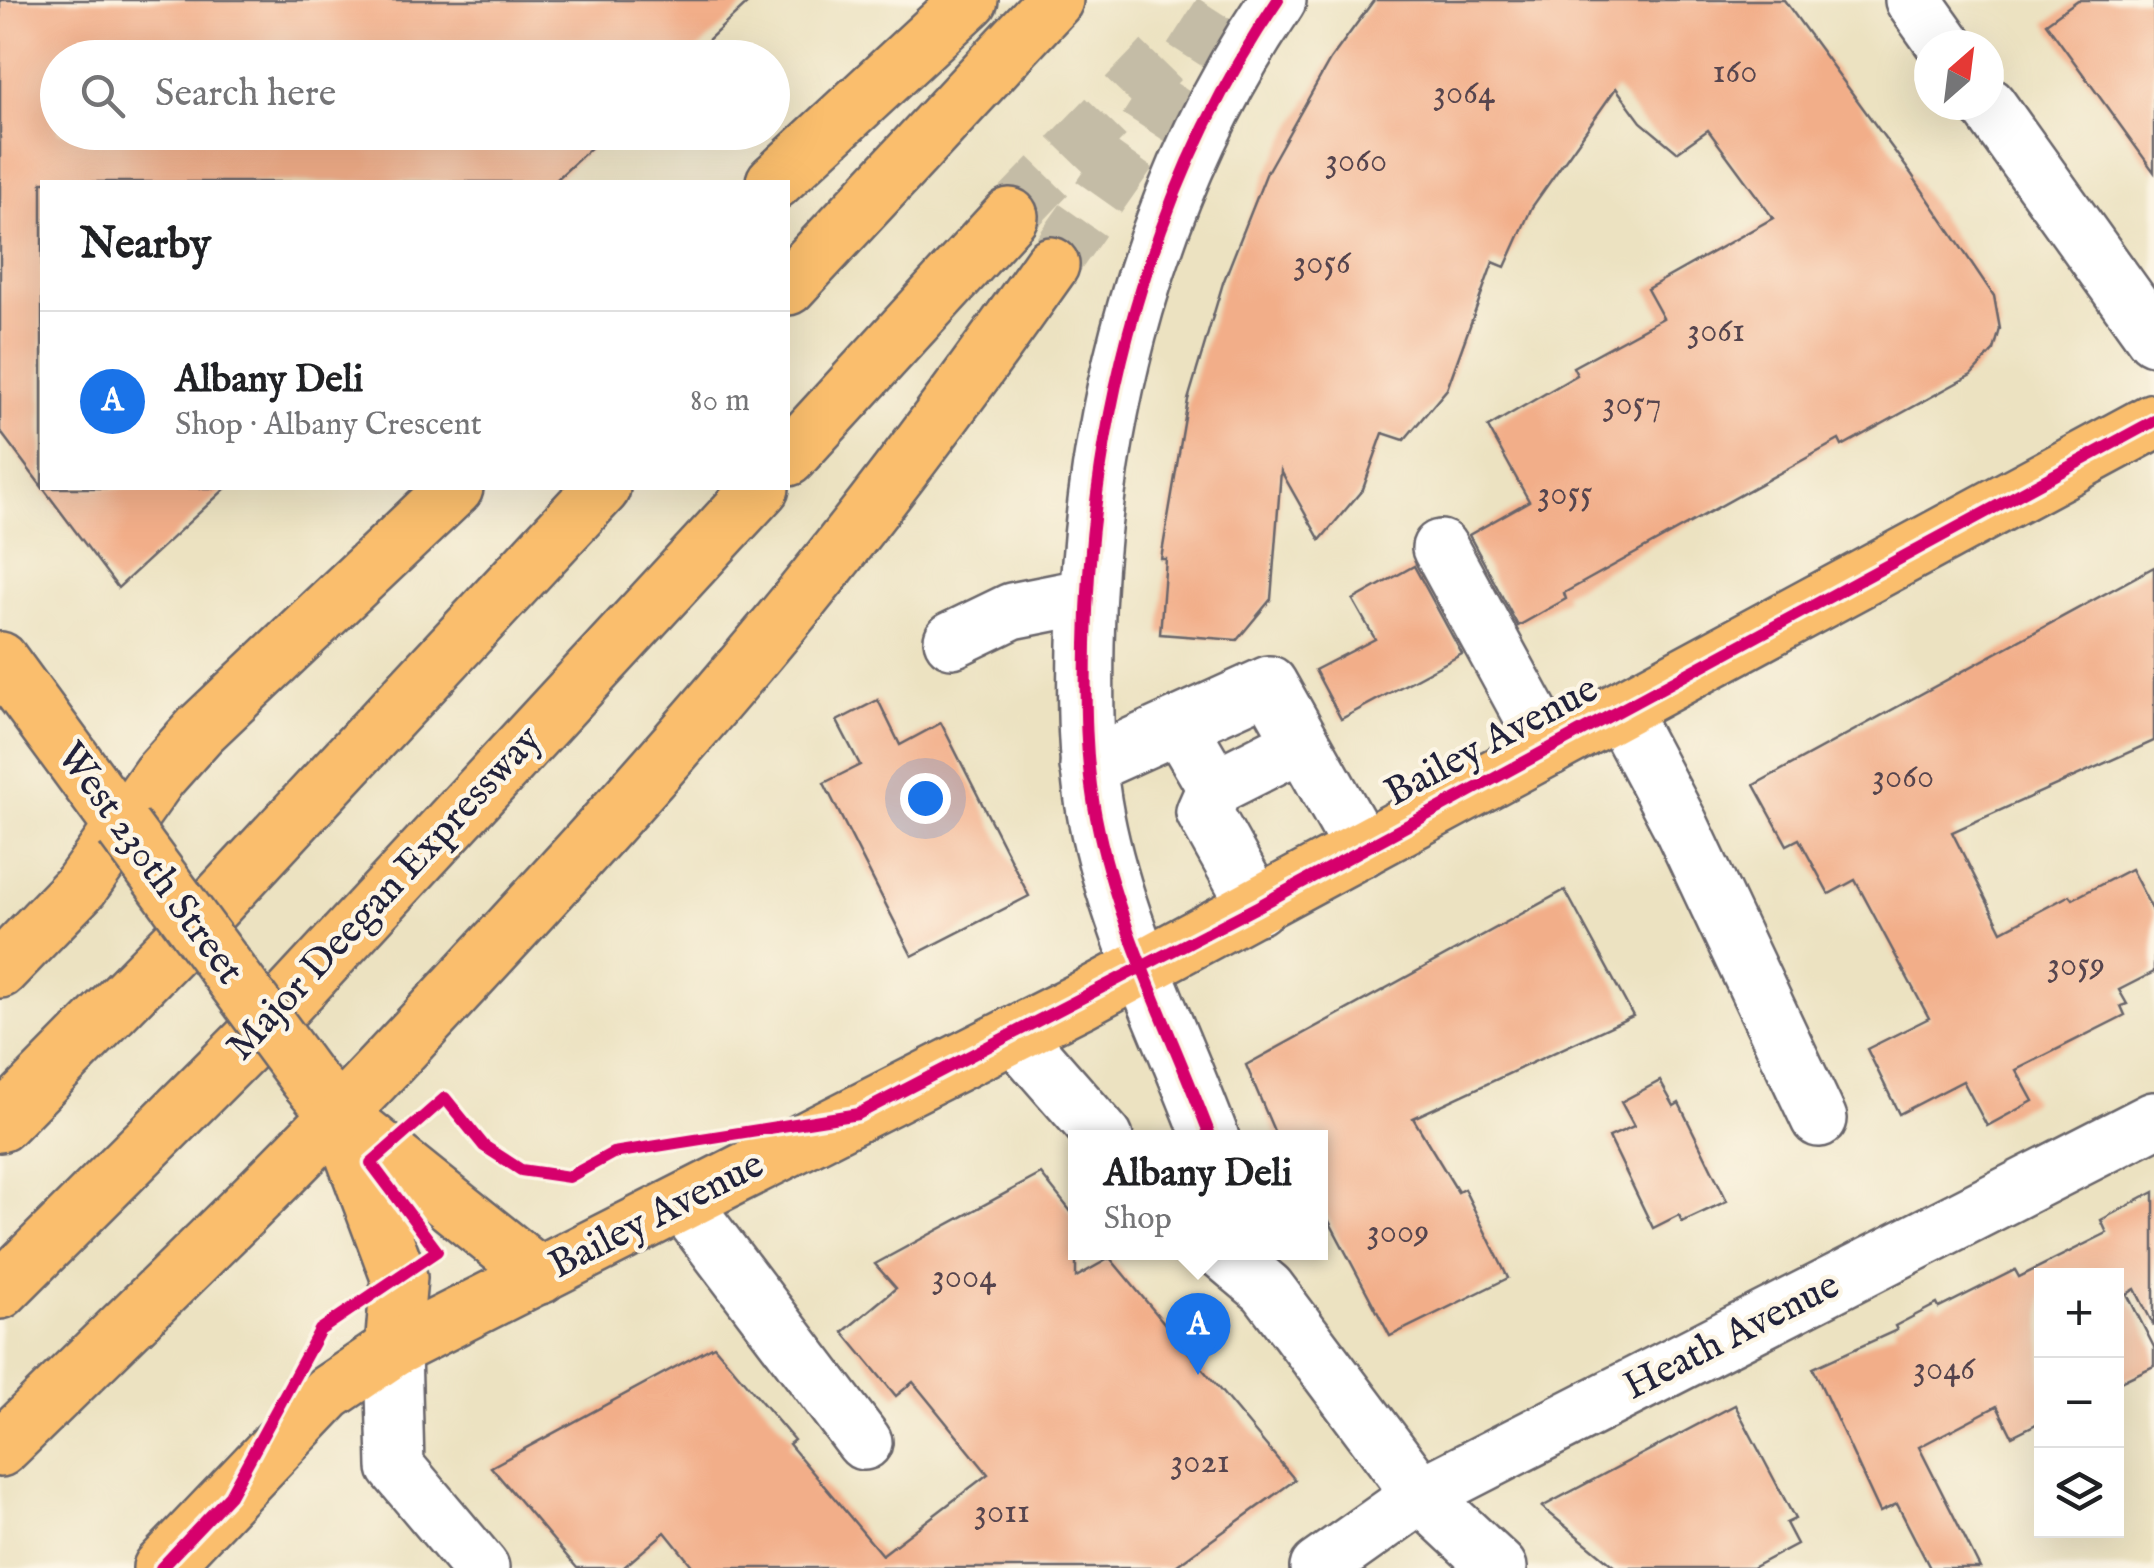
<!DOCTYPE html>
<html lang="en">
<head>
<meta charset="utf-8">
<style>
	:root { --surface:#fff; --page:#f6f6f6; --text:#202124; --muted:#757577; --line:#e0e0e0; --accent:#1a73e8 }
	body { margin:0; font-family:"IM FELL English",serif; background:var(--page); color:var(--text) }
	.controls { position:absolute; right:30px; bottom:30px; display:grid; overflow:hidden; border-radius:0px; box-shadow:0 10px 40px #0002 }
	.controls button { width:90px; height:90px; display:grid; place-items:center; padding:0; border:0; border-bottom:2px solid var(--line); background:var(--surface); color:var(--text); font:50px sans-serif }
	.compass { position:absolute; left:1914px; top:30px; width:90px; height:90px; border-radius:50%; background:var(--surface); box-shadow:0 10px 40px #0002; rotate:28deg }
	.you { position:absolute; left:925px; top:798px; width:35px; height:35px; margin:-25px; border:8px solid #fff; border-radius:50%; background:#1a73e8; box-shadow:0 0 0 15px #1a73e833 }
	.badge { display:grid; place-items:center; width:65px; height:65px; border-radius:50%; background:var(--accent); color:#fff; font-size:32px; font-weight:700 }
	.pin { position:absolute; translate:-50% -82px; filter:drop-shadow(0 2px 5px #0008) }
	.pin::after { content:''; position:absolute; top:52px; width:35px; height:30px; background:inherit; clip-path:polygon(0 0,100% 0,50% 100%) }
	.popup { position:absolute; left:1068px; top:1130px; width:260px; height:130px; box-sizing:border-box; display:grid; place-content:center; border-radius:0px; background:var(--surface); filter:drop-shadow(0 2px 8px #0005); font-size:32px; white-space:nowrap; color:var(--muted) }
	.popup b { font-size:38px; color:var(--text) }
	.popup::after { content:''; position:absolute; left:50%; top:100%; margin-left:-20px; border:20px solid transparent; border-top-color:var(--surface) }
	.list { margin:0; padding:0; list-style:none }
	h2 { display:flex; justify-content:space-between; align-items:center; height:130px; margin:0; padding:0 40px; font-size:42px }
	h2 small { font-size:32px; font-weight:400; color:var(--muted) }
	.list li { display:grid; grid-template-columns:65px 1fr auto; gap:30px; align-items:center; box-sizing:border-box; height:180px; padding:0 40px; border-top:2px solid var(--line) }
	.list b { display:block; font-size:38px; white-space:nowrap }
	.list p { margin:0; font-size:32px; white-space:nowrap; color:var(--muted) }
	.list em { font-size:32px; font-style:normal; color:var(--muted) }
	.icon { flex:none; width:55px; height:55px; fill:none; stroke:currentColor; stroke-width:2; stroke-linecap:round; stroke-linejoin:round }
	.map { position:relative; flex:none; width:2154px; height:1568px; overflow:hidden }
	.search { position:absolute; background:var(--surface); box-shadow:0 10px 40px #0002; left:40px; top:40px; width:750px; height:110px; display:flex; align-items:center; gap:25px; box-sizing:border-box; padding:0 35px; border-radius:55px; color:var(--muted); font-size:38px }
	.panel { position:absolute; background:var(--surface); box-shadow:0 10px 40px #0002; left:40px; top:180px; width:750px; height:310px; border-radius:0px }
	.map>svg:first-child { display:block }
</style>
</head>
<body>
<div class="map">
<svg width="2154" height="1568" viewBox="0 0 2154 1568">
	<rect width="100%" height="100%" fill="#fcf5e5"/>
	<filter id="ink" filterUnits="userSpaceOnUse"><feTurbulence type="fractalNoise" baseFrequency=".01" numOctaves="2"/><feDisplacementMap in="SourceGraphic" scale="20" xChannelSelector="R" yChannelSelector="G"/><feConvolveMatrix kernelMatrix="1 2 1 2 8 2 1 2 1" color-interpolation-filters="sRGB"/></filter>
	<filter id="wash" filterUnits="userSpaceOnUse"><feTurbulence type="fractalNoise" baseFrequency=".0048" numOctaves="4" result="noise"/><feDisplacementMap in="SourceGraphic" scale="40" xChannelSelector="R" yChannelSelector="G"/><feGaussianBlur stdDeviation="2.25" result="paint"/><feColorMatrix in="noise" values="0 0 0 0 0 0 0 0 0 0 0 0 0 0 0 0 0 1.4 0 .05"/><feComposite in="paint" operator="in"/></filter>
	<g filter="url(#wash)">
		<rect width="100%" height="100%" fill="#ece2c1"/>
		<g id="blocks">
			<g fill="#f2ae89">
				<path d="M 0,0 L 751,0 L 689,58 L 58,58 L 58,132 L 608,132 L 554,182 L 42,182 L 42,487 L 0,431 Z"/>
				<path d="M 1374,0 L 1784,0 L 1912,175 L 1994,296 L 2000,329 L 1994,350 L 1971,375 L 1842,446 L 1839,440 L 1564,593 L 1566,599 L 1518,626 L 1469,535 L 1529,501 L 1488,427 L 1577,375 L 1573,367 L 1663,318 L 1647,289 L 1773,218 L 1708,130 L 1677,152 L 1641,122 L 1616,88 L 1532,207 L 1505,267 L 1493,262 L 1447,389 L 1404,440 L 1383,433 L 1363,489 L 1320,540 L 1281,471 L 1271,599 L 1237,640 L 1160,634 L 1166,559 L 1161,559 L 1188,400 L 1223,283 L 1267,172 L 1330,60 Z"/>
				<path d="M 2078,0 L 2154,0 L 2154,172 L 2046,23 Z"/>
				<path d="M 43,488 L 226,488 L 118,588 Z"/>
				<path d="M 1414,566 L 1462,654 L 1341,719 L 1315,670 L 1375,639 L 1353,600 Z"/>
				<path d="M 2154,567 L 2154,741 L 1952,832 L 2002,931 L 2070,895 L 2073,899 L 2131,869 L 2154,913 L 2154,972 L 2119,990 L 2127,1004 L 2121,1006 L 2125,1015 L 2016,1070 L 2033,1101 L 1987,1126 L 1963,1081 L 1899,1114 L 1867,1049 L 1929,1018 L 1855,880 L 1829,894 L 1799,839 L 1787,845 L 1754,785 Z"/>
				<path d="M 878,700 L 900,745 L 941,723 L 1029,896 L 912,956 L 824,783 L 860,765 L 837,721 Z"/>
				<path d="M 1565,890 L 1633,1016 L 1413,1118 L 1458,1192 L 1464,1189 L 1508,1278 L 1390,1336 L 1320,1204 L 1320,1138 L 1277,1138 L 1246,1065 Z"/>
				<path d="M 1660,1081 L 1674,1106 L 1679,1103 L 1727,1201 L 1682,1222 L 1679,1215 L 1653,1228 L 1609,1137 L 1634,1126 L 1621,1102 Z"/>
				<path d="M 1041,1174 L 1076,1218 L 1076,1277 L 1110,1258 L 1295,1480 L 1173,1568 L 694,1568 L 665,1532 L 623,1568 L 577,1568 L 491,1467 L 714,1346 L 794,1440 L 789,1444 L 882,1555 L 988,1474 L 913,1382 L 896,1396 L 843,1332 L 896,1288 L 875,1264 Z"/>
				<path d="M 2154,1192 L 2154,1326 L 2135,1289 L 2127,1294 L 2154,1347 L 2154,1366 L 2116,1384 L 2116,1276 L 2042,1276 L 2042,1421 L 2012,1436 L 1997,1406 L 1919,1447 L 1980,1568 L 1930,1568 L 1897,1504 L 1880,1512 L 1813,1368 L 1897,1330 L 1895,1326 L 1937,1304 L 1939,1308 L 2015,1270 L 2019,1277 L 2107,1233 L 2101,1220 Z"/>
				<path d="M 1735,1405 L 1795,1519 L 1786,1523 L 1797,1544 L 1752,1568 L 1616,1568 L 1542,1507 Z"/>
			</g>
		</g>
	</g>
	<g filter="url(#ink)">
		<use href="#blocks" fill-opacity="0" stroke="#69656a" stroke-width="2.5"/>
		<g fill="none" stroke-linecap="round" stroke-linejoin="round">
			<g stroke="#c4bca6" stroke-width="55" stroke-dasharray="55 28" stroke-linecap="butt">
				<path d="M 1010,216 L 1161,60"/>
				<path d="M 1051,265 L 1136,144 L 1229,0"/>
			</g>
			<defs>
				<g id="minor">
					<path d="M 1913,0 L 1945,45"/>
					<path d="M 1988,105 L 2154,337"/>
					<path d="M 1440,548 L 1549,748"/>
					<path d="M 952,640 L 1012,611 L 1087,596"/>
					<path d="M 1620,711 L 1680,824 L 1819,1119"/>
					<path d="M 1179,726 L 1215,787 L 1302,743"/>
					<path d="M 1088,766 L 1269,684 L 1362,849"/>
					<path d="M 1215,787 L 1204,812 L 1257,907"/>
					<path d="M 1014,1034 L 1105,1138"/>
					<path d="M 1211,1138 C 1171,1031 1118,930 1096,817 C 1085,761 1085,702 1086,644 C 1090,419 1150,187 1278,0"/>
					<path d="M 683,1203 L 864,1442"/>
					<path d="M 1223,1252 L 1267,1289 L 1421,1495 L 1499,1568"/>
					<path d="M 393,1349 L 396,1467 L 481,1568"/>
					<path d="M 1318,1568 L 1421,1495 L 2154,1120"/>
				</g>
				<g id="major">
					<path d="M 0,660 L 123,828"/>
					<path d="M 307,1078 L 337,1113 L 540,1276"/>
					<path d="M 339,1116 L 399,1277 L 393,1349"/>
					<path d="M 161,1568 L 328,1393 L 393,1349 L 1080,1001 L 2154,421"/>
				</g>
				<g id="highway">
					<path d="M 774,182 L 970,0"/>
					<path d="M 788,287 L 1055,0"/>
					<path d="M 788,458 L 1010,216"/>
					<path d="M 0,970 L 81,886 L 159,776 L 200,730 L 455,488"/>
					<path d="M 0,1124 L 185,936 L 602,488"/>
					<path d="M 0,1291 L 250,1041 L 761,488"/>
					<path d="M 0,1449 C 136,1315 276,1183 406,1043 C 539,900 673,755 797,603 C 886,493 970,380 1051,265"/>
				</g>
			</defs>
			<use href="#minor" stroke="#69656a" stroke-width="60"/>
			<use href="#major" stroke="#69656a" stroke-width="60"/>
			<use href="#highway" stroke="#69656a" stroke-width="60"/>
			<use href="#minor" stroke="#fff" stroke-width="55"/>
			<use href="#major" stroke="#fabe6d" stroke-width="55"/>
			<use href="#highway" stroke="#fabe6d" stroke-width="55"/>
			<defs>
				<path id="major-bridge" d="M 123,828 L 307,1078"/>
			</defs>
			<use href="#major-bridge" stroke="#69656a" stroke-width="60" stroke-linecap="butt"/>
			<use href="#major-bridge" stroke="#fabe6d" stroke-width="55"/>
			<defs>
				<g id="cycleway">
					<path d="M 1211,1138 C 1171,1031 1118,930 1096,817 C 1085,761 1085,702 1086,644 C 1090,419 1150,187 1278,0"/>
					<path d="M 161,1568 L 230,1495 L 320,1330 L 437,1251 L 371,1163 L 445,1098 L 484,1146 L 521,1170 L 569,1177 L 613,1153 L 858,1114 L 1257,907 L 2154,421"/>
				</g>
			</defs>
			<use href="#cycleway" stroke="#fcf5e5" stroke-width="19"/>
			<use href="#cycleway" stroke="#d6006c" stroke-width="12"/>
		</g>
	</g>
	<g text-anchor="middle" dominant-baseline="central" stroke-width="9" stroke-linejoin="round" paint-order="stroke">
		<g font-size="35" fill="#56454e">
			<text x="1735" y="72">160</text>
			<text x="1464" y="93">3064</text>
			<text x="1356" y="161">3060</text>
			<text x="1322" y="263">3056</text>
			<text x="1716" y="331">3061</text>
			<text x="1632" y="404">3057</text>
			<text x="1565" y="494">3055</text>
			<text x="1903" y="777">3060</text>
			<text x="2076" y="965">3059</text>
			<text x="1398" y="1232">3009</text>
			<text x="964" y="1277">3004</text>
			<text x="1944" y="1369">3046</text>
			<text x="1200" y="1462">3021</text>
			<text x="1002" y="1512">3011</text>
		</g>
		<g font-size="40" fill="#22223b" stroke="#fcf5e5">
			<text transform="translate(1492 742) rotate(-28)">Bailey Avenue</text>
			<text transform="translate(149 864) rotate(54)">West 230th Street</text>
			<text transform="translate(385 894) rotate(-47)">Major Deegan Expressway</text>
			<text transform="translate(657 1216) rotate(-27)">Bailey Avenue</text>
			<text transform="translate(1732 1337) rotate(-27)">Heath Avenue</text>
		</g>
	</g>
</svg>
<div class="controls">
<button>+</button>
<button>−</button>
<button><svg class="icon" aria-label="layers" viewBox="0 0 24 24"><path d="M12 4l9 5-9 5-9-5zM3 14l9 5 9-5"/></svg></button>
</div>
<svg class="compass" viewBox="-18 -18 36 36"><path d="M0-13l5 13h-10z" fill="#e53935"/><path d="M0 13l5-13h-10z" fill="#757577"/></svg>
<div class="you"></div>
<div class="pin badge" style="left:1198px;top:1375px">A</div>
<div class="popup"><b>Albany Deli</b>Shop</div>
<div class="search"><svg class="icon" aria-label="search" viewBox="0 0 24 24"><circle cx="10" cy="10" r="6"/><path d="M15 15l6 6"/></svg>Search here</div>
<section class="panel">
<h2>Nearby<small></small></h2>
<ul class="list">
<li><span class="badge">A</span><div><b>Albany Deli</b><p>Shop · Albany Crescent</p></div><em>80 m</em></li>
</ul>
</section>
</div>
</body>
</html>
